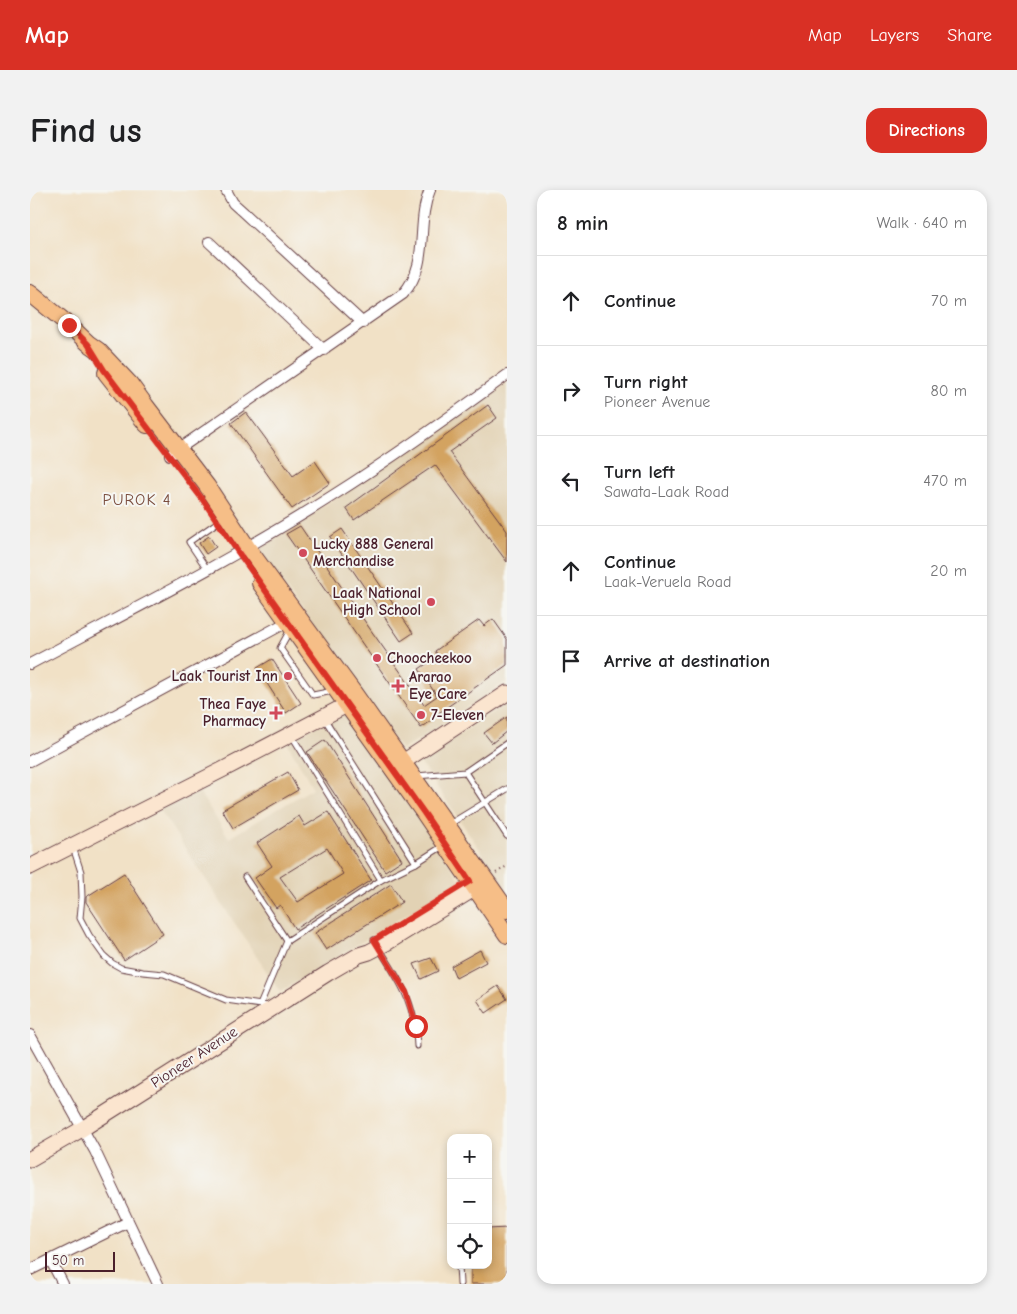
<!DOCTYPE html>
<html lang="en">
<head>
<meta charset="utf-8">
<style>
	:root { --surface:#fff; --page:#f2f2f2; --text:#202124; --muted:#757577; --line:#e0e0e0; --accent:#d93025 }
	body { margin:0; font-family:"Comic Neue",sans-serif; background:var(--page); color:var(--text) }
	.controls { position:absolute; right:15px; bottom:15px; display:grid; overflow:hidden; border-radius:10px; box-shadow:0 2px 8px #0003 }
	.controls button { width:45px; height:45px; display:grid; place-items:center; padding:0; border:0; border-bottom:1px solid var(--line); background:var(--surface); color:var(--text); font:25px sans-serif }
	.scale { position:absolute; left:15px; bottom:12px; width:70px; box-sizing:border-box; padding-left:5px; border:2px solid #4a1f2b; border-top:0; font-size:14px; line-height:18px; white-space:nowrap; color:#4a1f2b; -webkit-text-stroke:4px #f6f6f2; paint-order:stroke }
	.stop { position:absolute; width:15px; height:15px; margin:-11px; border:4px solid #d93025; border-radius:50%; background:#fff }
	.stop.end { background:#d93025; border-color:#fff; box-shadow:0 1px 5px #0008 }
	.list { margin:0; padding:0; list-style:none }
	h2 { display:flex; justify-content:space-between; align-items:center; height:65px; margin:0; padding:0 20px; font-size:21px }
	h2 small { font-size:16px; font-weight:400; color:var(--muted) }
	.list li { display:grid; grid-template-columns:32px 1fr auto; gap:15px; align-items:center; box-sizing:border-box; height:90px; padding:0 20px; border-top:1px solid var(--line) }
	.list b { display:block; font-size:19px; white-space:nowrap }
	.list p { margin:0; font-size:16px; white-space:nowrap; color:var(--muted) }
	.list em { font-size:16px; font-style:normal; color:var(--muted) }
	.icon { flex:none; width:28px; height:28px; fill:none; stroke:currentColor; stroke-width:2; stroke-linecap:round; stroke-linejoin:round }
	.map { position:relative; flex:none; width:477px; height:1094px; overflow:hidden; border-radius:15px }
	header { display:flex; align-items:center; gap:30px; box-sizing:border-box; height:70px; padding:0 25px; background:var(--accent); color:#fff }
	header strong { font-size:24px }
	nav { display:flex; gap:28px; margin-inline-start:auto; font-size:18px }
	.intro { display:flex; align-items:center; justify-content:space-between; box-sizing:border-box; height:120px; padding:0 30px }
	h1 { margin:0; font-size:35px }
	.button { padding:12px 22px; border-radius:15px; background:var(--accent); color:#fff; font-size:18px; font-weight:700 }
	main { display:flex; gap:30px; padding:0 30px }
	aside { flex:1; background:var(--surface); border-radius:15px; box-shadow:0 2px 8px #0003 }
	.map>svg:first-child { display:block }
</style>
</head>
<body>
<header>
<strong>Map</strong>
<nav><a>Map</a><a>Layers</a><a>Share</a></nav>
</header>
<div class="intro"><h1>Find us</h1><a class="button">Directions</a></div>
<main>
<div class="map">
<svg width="477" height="1094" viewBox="0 0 477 1094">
	<rect width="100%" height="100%" fill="#f6f6f2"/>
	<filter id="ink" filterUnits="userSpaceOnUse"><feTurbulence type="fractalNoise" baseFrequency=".02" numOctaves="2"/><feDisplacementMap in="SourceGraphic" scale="10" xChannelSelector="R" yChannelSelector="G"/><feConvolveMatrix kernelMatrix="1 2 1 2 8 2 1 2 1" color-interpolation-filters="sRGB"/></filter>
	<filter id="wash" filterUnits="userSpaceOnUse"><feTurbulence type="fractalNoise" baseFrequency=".0096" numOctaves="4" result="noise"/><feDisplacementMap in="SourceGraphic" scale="20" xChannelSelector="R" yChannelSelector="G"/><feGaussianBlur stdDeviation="1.12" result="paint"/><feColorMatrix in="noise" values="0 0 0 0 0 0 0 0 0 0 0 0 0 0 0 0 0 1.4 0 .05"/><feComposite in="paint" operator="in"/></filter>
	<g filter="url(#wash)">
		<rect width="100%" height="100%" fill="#f1e1c6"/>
		<g fill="#e2d2b4">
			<path d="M 477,193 L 477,491 L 372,560 L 228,360 Z"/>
			<path d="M 477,512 L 477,699 L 390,572 Z"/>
			<path d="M 315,521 L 431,691 L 250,802 L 130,620 L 167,599 L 199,648 L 283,598 L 257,552 Z"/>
		</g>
		<g id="blocks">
			<g fill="#d3a361" fill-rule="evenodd">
				<path d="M 458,215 L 467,228 L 419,262 L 477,341 L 477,372 L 405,275 L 324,330 L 316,318 Z"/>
				<path d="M 216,222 L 263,286 L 285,271 L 300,293 L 262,319 L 201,233 Z"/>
				<path d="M 270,336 L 340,439 L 394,515 L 407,506 L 389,479 L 408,466 L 405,461 L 449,430 L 454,436 L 463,429 L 477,449 L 477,475 L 403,527 L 404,529 L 391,538 L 256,344 Z"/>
				<path d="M 312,339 L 383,443 L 371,451 L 300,347 Z"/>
				<path d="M 179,346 L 186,357 L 176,364 L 169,353 Z"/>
				<path d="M 242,469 L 271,513 L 256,523 L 227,478 Z"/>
				<path d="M 477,527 L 477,541 L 462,553 L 454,543 Z"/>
				<path d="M 295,550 L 372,670 L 355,681 L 277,562 Z"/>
				<path d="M 258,582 L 268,600 L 203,638 L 192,620 Z"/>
				<path d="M 298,622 L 341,690 L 265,739 L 250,715 L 246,718 L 225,688 L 242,676 L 227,653 L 269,626 L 275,636 ZM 297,658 L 313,684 L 268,712 L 250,687 Z"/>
				<path d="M 94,683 L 133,744 L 94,770 L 56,712 L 56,707 Z"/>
				<path d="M 361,694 L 372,712 L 296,760 L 285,743 Z"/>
				<path d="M 450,760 L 456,772 L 426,788 L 421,776 Z"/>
				<path d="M 401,768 L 408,781 L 391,789 L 384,774 Z"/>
				<path d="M 468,796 L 477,809 L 456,823 L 447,810 Z"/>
				<path d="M 477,1038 L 477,1094 L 441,1094 L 441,1075 L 458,1075 L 458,1039 Z"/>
			</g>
		</g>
	</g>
	<g filter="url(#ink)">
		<use href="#blocks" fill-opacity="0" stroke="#633c42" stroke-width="1"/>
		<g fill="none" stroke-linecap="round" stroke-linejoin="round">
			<defs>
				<g id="lane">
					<path d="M 177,379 L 159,352 L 188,332"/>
					<path d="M 260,440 L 250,458 L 283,505 L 303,501"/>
					<path d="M 294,528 L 386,673"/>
					<path d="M 262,546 L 351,690"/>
					<path d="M 435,582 L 477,646"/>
					<path d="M 386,586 L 435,582 L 477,553"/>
					<path d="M 418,635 L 477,599"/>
					<path d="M 43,657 L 51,682 L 52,707 L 50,728 L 59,745 L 74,766 L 82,773 L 91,778 L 113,782 L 134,784 L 196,810 L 238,816"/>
					<path d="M 215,687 L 257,751"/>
					<path d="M 344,750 C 368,789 385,809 387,856"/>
					<path d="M 230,815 L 257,751 L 351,690 L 386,673 L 413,656"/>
					<path d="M 429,1075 L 430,1094"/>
				</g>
				<g id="street">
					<path d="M 196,0 L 203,13 L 213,22 L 333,133"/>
					<path d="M 179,52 L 294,160"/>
					<path d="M 140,265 L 373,104 C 401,72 385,35 400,0"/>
					<path d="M 0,474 C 102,420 205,368 302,306 C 362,268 420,227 477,185"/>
					<path d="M 0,571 L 261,430"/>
					<path d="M 0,845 L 65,961 L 128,1094"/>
					<path d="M 21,1071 L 33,1094"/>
					<path d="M 0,1080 L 98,1032"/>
				</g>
				<g id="secondary">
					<path d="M 373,572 L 477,503"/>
					<path d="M 0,677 L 192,580 L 328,509"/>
					<path d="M 0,969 L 52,939 L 298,783 L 329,765 L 339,762 L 358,752 L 455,692"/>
				</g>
				<g id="primary">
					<path d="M 0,103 L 39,135 L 58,153 L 68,160 L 100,194 L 116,216 L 177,296 L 217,357 L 324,503 L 477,720"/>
					<path d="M 76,183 L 117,235"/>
					<path d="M 230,393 L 394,623 L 477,745"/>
				</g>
			</defs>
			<use href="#lane" stroke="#633c42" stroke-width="7"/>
			<use href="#street" stroke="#633c42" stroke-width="12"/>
			<use href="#secondary" stroke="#633c42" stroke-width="17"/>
			<use href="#primary" stroke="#633c42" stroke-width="18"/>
			<path stroke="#633c42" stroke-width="2" stroke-dasharray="1 4" stroke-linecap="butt" d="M 466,683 L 477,676"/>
			<use href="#lane" stroke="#fff" stroke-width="5"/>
			<use href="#street" stroke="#fff" stroke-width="10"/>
			<use href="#secondary" stroke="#fbe5cf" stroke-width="15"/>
			<use href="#primary" stroke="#f6be87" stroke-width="16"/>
		</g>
	</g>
	<g fill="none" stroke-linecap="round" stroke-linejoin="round" filter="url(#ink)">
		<path stroke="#d93025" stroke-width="6" d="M 39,135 L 58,154 L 74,180 L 173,310 L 208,362 L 394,623 L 440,691 L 344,750 L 376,802 L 386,836"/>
	</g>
	<g fill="#d1495b" stroke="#f6f6f2" stroke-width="2">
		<circle cx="273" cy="363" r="5"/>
		<circle cx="401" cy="412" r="5"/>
		<circle cx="347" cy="468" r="5"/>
		<circle cx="258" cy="486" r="5"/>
		<path d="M365.5 488.5h5v5h5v5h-5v5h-5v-5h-5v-5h5z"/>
		<path d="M243.5 515.5h5v5h5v5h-5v5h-5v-5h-5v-5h5z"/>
		<circle cx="391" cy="525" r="5"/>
	</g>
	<g text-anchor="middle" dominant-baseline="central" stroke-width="4" stroke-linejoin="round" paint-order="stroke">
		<g font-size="15" font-weight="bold" fill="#4a1f2b" stroke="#f6f6f2" text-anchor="start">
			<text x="283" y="354">Lucky 888 General<tspan x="283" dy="17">Merchandise</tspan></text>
			<text x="391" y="403" text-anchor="end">Laak National<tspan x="391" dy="17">High School</tspan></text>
			<text x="357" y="468">Choocheekoo</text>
			<text x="248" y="486" text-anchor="end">Laak Tourist Inn</text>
			<text x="379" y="487">Ararao<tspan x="379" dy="17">Eye Care</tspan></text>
			<text x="236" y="514" text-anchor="end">Thea Faye<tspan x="236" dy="17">Pharmacy</tspan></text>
			<text x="401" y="525">7-Eleven</text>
		</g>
		<g font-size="15" fill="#4a1f2b" stroke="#f6f6f2">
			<text transform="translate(164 867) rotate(-33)">Pioneer Avenue</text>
		</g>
		<g font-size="16" letter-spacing="1" fill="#7a4d3e" stroke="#f6f6f2">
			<text x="107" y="310">PUROK 4</text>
		</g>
	</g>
</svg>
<div class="controls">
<button>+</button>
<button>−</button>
<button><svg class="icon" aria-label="locate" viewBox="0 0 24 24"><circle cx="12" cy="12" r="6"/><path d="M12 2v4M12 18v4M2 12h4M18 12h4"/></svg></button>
</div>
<div class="scale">50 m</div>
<div class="stop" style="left:386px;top:836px"></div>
<div class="stop end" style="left:39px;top:135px"></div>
</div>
<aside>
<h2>8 min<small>Walk · 640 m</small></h2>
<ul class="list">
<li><svg class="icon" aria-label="ahead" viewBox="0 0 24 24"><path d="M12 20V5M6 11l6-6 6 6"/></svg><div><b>Continue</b></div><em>70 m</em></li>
<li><svg class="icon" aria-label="right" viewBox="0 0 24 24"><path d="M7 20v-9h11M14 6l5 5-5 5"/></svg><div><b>Turn right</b><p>Pioneer Avenue</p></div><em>80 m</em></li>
<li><svg class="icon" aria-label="left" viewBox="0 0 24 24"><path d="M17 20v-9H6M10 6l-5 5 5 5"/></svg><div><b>Turn left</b><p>Sawata-Laak Road</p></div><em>470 m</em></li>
<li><svg class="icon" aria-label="ahead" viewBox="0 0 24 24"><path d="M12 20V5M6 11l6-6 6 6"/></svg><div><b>Continue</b><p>Laak-Veruela Road</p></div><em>20 m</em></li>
<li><svg class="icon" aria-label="arrive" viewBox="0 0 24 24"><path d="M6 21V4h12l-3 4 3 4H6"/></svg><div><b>Arrive at destination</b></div></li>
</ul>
</aside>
</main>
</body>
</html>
